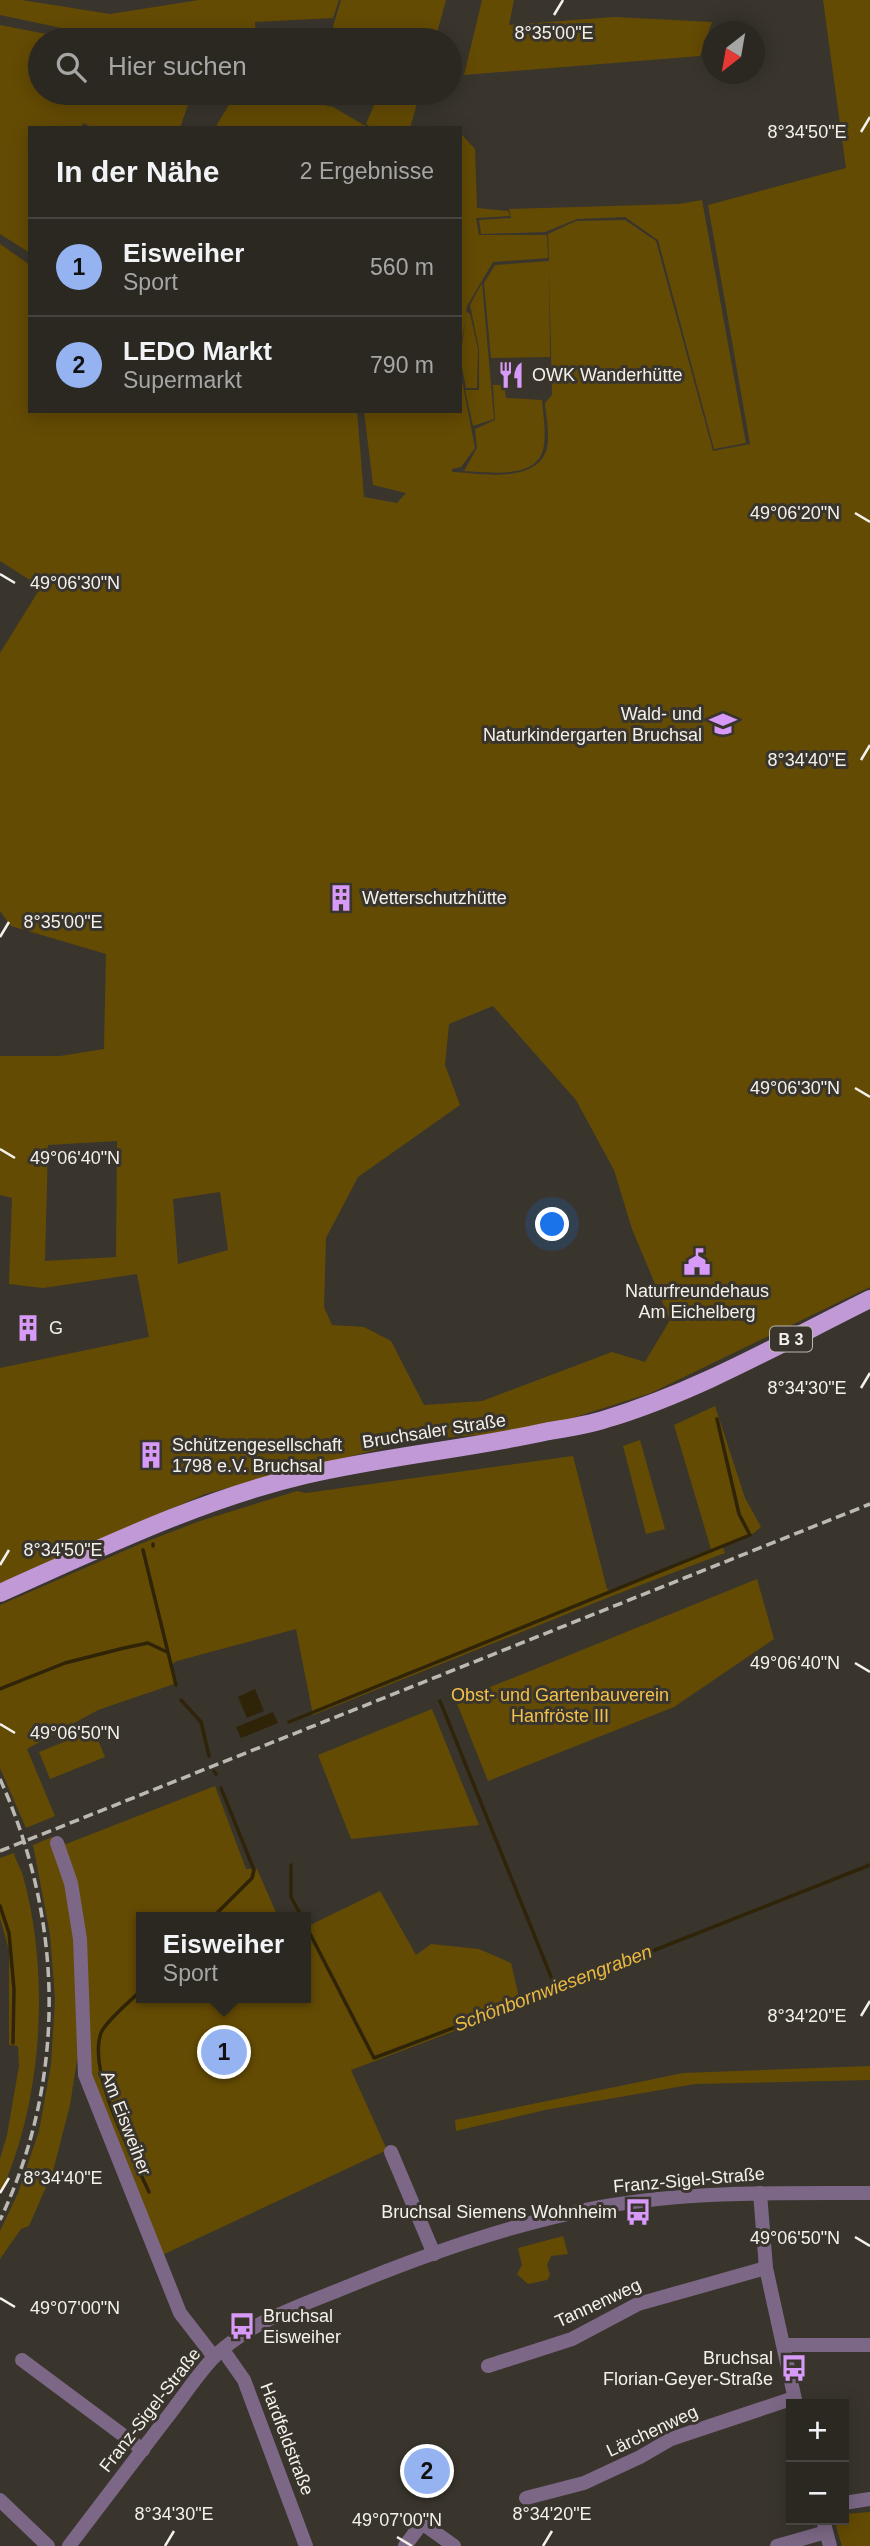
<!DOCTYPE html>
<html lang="de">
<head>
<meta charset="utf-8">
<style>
	:root { --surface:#2b2822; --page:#33302a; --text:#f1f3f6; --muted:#a6a6a5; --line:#474440; --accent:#95b2f1 }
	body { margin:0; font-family:Arial,sans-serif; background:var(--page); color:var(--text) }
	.controls { position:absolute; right:21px; bottom:21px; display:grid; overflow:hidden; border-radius:0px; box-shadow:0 4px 18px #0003 }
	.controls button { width:63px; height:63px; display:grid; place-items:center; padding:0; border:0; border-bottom:2px solid var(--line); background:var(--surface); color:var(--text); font:35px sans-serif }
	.compass { position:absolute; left:702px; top:21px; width:63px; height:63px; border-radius:50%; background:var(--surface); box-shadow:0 4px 18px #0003; rotate:211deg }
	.you { position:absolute; left:553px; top:1225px; width:24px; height:24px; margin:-18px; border:5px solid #fff; border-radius:50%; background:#1a73e8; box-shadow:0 0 0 10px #1a73e833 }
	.badge { display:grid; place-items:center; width:46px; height:46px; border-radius:50%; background:var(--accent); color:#111; font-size:23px; font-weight:700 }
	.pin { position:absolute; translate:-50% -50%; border:4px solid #fff; box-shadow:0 2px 7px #0006 }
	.popup { position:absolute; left:136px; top:1912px; width:175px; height:91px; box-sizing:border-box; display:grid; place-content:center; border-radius:0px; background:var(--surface); filter:drop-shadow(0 2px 5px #0005); font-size:23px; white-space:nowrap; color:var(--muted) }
	.popup b { font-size:26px; color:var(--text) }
	.popup::after { content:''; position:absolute; left:50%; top:100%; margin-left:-14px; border:14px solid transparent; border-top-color:var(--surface) }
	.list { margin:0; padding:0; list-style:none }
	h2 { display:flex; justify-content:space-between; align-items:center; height:91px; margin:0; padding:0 28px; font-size:30px }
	h2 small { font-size:23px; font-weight:400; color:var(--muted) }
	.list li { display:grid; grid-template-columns:46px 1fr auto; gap:21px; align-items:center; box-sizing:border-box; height:98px; padding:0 28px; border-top:2px solid var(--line) }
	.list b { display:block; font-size:26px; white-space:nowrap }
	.list p { margin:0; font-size:23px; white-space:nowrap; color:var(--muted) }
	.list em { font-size:23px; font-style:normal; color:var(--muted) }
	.icon { flex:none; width:38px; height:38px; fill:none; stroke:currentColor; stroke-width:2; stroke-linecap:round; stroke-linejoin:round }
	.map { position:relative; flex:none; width:870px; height:2546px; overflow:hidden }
	.search { position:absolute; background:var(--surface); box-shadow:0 4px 18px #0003; left:28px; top:28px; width:434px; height:77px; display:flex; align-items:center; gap:18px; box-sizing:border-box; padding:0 24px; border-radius:38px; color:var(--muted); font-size:26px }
	.panel { position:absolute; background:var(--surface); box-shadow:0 4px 18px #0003; left:28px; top:126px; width:434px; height:287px; border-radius:0px }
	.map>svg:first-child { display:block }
</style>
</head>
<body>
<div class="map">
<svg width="870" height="2546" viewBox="0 0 870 2546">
	<rect width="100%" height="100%" fill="#39352d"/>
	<g fill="#644b04" fill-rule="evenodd">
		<path d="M 0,0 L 22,0 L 110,14 L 199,0 L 339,0 L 333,18 L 255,22 L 256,40 L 118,40 L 0,15 Z"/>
		<path d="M 341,0 L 446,0 L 435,40 L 329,40 Z"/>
		<path d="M 482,0 L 514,0 L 509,25 L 614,17 L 712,22 L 700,56 L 464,75 Z"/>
		<path d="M 823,0 L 870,0 L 870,1287 L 651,1393 L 563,1421 L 492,1434 L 414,1440 L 205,1494 L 0,1584 L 0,1368 L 149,1337 L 137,1274 L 43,1288 L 9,1284 L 12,1198 L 0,1195 L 0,1056 L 60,1056 L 104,1049 L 106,954 L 11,926 L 0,911 L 0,653 L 41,587 L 0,561 L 0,244 L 30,265 L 30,411 L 357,411 L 364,497 L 397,503 L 406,493 L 373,485 L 364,411 L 460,411 L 460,370 L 475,448 L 461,467 L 452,469 L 452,472 C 480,473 537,485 547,448 C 550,435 546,416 545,403 L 552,395 L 549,265 L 550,357 L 491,358 L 484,283 L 495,265 L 549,261 L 548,234 L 576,221 L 625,220 L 656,241 L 713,451 L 750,444 L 708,205 L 846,168 ZM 493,1006 L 576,1100 L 614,1170 L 632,1229 L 670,1320 L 645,1362 L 612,1352 L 482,1401 L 424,1405 L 391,1341 L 364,1327 L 332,1325 L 324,1307 L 326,1238 L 358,1177 L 460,1105 L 445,1065 L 449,1024 ZM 117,1141 L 116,1257 L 45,1261 L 48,1145 ZM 220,1192 L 228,1250 L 178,1264 L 173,1199 Z"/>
		<path d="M 0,25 L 77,40 L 40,40 L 40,93 L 192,93 L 180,128 L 94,128 L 83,123 L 81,128 L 30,128 L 30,253 L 0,234 Z"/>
		<path d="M 236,93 L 273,93 L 333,107 L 369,128 L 215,128 Z"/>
		<path d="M 379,93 L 420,93 L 410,128 L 373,128 L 366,124 Z"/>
		<path d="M 460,133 L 475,149 L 477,208 L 508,211 L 510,216 L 476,218 L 479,235 L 547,235 L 548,258 L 493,262 L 467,306 L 466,311 L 470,314 L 478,349 L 477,388 L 466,388 L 460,357 L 466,318 L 460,348 Z"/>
		<path d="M 702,200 L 746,443 L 714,449 L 658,240 L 625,217 L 577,219 L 545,232 L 481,234 L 479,220 L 511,218 L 509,209 L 679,204 Z"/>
		<path d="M 482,283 L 494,419 L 473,426 L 465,390 L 479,390 L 479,349 L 470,305 Z"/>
		<path d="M 493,385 L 504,385 L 506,398 L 542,400 C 543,414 546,430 544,444 C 541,481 489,472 464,471 L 477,448 L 475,429 L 495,420 Z"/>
		<path d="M 715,1406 L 745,1498 L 761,1527 L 754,1533 L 723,1547 L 725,1553 L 612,1596 L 313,1715 L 296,1629 L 177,1661 L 172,1664 L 177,1683 L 98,1710 L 27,1749 L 55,1816 L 26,1828 L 0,1768 L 0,1605 L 140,1544 L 200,1521 L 297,1491 L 306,1493 L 573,1456 L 607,1589 L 611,1591 L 711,1549 L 674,1425 Z"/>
		<path d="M 640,1440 L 665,1529 L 646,1534 L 623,1446 Z"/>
		<path d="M 757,1579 L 774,1639 L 674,1707 L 488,1781 L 456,1701 Z"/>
		<path d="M 432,1709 L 479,1825 L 351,1839 L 318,1755 Z"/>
		<path d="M 94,1730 L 105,1757 L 50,1779 L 39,1752 Z"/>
		<path d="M 215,1786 L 246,1869 L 257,1869 L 278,1917 L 142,1917 L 142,1998 L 306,1998 L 306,1927 L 380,1891 L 416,1955 L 431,1944 L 479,1949 L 511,1963 L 521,2006 L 351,2070 L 387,2150 L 160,2256 L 93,2089 L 77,2060 L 70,2105 L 53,2171 L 29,2226 L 21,2229 L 0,2259 L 0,2231 L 18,2193 L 39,2131 L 51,2065 L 55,1999 L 50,1934 L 33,1845 L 52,1837 L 66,1844 Z"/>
		<path d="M 14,1853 C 16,1862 20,1866 23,1876 C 50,1973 43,2102 0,2194 L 0,2159 L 7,2135 L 19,2066 L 18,2046 L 9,2045 L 9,1950 L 0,1918 L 0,1858 Z"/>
		<path d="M 870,2066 L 870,2080 L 695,2084 L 545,2110 L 456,2131 L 455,2120 L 683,2073 Z"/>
		<path d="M 563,2236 L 568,2254 L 551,2256 L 547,2265 L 550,2275 L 547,2280 L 528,2284 L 517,2274 L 522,2265 L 518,2248 Z"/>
		<path d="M 870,2512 L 870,2546 L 842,2546 L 834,2520 L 844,2520 L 844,2514 Z"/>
	</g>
	<g fill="#2f2408">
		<path d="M 255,1689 L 264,1711 L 247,1718 L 238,1697 Z"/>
		<path d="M 273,1712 L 278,1723 L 241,1738 L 236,1727 Z"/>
	</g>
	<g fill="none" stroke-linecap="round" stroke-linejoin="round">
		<g stroke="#2f2408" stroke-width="3.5">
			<path d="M 153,1546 L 153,1544"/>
			<path d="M 143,1550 L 176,1685"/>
			<path d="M 0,1689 L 65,1663 L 124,1648 L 148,1643 L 167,1652"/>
			<path d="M 181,1700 L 201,1722 L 209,1756"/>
			<path d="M 440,1701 L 556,1989"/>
			<path d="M 289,1722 L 750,1535 L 739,1514 L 717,1419"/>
			<path d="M 214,1771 L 216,1774"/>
			<path d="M 291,1865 L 291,1897 L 302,1917"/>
			<path d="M 0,1906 L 9,1933 L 14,1989 L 13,2043"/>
			<path d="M 213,1917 L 252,1878 L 254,1870 L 221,1788"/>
			<path d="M 306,1926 L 374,2058 L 556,1989 L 870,1865"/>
			<path d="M 142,1990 C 132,1999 105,2022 101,2033 C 87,2073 132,2154 149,2192"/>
		</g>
		<g stroke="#7c6886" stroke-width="14">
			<path d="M 57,1843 L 71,1883 L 80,1939 L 85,2075 L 180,2313 L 214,2357"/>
			<path d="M 391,2152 L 434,2254"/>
			<path d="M 760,2193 L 766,2268 L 796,2404"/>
			<path d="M 784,2345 L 870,2345"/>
			<path d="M 223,2350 L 244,2380 L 306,2546"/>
			<path d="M 22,2360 L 143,2450"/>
			<path d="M 488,2366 L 572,2339 L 638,2304 L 766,2268"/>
			<path d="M 526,2498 L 584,2483 L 640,2457 L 671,2439 L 794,2398"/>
			<path d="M 0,2500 L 48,2546"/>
			<path d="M 844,2503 L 870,2499"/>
			<path d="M 823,2520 L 830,2546"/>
			<path d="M 69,2546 C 101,2504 133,2462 165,2420 C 181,2400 196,2376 214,2357 C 250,2322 299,2306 344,2288 C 426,2254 513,2223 601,2207 C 689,2191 781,2193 870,2193"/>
			<path d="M 405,2546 L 422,2523 L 454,2546"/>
			<path d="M 777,2546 L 826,2532"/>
		</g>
		<path stroke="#c199d6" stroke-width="18" d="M 0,1593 C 99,1549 199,1500 305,1475 C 386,1456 468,1449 549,1431 C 568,1428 588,1425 606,1419 C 699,1391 783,1342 870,1299"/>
		<g stroke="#bcb9b3" stroke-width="3.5" stroke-dasharray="10 5" stroke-linecap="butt">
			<path d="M 0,1779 C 64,1921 67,2079 0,2220"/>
			<path d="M 0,1851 L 870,1504"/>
		</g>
	</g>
	<path fill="none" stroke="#f4f1ec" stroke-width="2.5" d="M 554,15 L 563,0M 861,132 L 870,117M 855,513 L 870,522M 0,574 L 15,583M 861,760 L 870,745M 0,937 L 9,922M 855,1088 L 870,1097M 0,1149 L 15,1158M 861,1388 L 870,1373M 0,1565 L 9,1550M 855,1663 L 870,1672M 0,1724 L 15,1733M 861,2016 L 870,2001M 0,2193 L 9,2178M 855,2237 L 870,2246M 0,2298 L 15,2307M 397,2537 L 412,2546M 165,2546 L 174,2531M 543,2546 L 552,2531"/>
	<defs>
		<symbol id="restaurant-bare" viewBox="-9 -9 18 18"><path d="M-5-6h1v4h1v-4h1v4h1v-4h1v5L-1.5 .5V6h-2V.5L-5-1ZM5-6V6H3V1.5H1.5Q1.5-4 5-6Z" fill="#d89af8" stroke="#39352d" stroke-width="2.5" paint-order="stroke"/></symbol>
		<symbol id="school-bare" viewBox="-9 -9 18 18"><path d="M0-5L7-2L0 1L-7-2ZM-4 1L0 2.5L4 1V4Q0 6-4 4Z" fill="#d89af8" stroke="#39352d" stroke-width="2.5" paint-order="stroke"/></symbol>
		<symbol id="building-bare" viewBox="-9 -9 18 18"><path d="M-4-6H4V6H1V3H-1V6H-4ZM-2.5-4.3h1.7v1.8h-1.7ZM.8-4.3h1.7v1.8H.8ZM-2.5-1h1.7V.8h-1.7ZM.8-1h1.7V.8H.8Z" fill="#d89af8" stroke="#39352d" stroke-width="2.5" paint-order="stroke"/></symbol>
		<symbol id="civic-bare" viewBox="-9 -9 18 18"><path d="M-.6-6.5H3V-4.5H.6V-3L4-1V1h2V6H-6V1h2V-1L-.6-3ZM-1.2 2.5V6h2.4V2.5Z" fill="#d89af8" stroke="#39352d" stroke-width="2.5" paint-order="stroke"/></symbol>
		<symbol id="bus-bare" viewBox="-9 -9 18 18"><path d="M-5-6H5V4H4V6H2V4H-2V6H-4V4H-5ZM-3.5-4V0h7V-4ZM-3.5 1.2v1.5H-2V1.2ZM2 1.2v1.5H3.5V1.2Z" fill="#d89af8" stroke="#39352d" stroke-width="2.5" paint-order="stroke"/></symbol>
	</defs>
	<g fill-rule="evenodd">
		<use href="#restaurant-bare" x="492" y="356" width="38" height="38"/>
		<use href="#school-bare" x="704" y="705" width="38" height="38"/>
		<use href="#building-bare" x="322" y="879" width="38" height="38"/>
		<use href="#civic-bare" x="678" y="1243" width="38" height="38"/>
		<use href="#building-bare" x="9" y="1309" width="38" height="38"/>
		<use href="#building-bare" x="132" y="1436" width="38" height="38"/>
		<use href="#bus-bare" x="619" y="2193" width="38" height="38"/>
		<use href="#bus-bare" x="223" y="2307" width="38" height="38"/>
		<use href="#bus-bare" x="775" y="2349" width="38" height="38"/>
	</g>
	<g text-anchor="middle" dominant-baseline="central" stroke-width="6" stroke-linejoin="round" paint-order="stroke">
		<rect fill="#39352d" stroke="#bcb9b3" stroke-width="2" x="770" y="1326.5" width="42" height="25" rx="5"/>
		<g font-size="16" font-weight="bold" fill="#f4f1ec">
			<text x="791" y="1339">B 3</text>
		</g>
		<g font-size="18" fill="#f4f1ec" stroke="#39352d" text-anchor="start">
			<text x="532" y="375">OWK Wanderhütte</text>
			<text x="702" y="714" text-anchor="end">Wald- und<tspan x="702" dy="21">Naturkindergarten Bruchsal</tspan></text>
			<text x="362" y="898">Wetterschutzhütte</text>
			<text x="697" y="1291" text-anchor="middle">Naturfreundehaus<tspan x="697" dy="21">Am Eichelberg</tspan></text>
			<text x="49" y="1328">G</text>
			<text x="172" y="1445">Schützengesellschaft<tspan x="172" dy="21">1798 e.V. Bruchsal</tspan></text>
			<text x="617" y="2212" text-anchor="end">Bruchsal Siemens Wohnheim</text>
			<text x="263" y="2316">Bruchsal<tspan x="263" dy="21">Eisweiher</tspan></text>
			<text x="773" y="2358" text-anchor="end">Bruchsal<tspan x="773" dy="21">Florian-Geyer-Straße</tspan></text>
		</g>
		<g font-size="18" fill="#f4f1ec" stroke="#39352d">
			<text transform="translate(434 1431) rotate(-9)">Bruchsaler Straße</text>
			<text transform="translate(126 2123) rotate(69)">Am Eisweiher</text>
			<text transform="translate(689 2180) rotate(-5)">Franz-Sigel-Straße</text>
			<text transform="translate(598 2303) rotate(-25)">Tannenweg</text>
			<text transform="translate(150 2410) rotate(-52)">Franz-Sigel-Straße</text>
			<text transform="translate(652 2431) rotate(-25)">Lärchenweg</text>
			<text transform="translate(287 2439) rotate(69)">Hardfeldstraße</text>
		</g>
		<g font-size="18" fill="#f3c24c" stroke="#39352d">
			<text x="560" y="1695">Obst- und Gartenbauverein<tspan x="560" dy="21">Hanfröste III</tspan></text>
		</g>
		<g font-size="19" font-style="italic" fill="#eab941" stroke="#39352d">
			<text transform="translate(553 1988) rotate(-21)">Schönbornwiesengraben</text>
		</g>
	</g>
	<g font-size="18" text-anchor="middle" fill="#f4f1ec" stroke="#39352d" stroke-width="6" stroke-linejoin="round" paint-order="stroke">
		<text x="554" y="39">8°35'00"E</text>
		<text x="807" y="138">8°34'50"E</text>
		<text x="795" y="519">49°06'20"N</text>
		<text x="75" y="589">49°06'30"N</text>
		<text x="807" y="766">8°34'40"E</text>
		<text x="63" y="928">8°35'00"E</text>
		<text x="795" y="1094">49°06'30"N</text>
		<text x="75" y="1164">49°06'40"N</text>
		<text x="807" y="1394">8°34'30"E</text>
		<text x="63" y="1556">8°34'50"E</text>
		<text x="795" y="1669">49°06'40"N</text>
		<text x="75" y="1739">49°06'50"N</text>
		<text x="807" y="2022">8°34'20"E</text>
		<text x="63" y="2184">8°34'40"E</text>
		<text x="795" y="2244">49°06'50"N</text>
		<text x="75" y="2314">49°07'00"N</text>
		<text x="174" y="2520">8°34'30"E</text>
		<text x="552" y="2520">8°34'20"E</text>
		<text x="397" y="2526">49°07'00"N</text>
	</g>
</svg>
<div class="controls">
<button>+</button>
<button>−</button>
</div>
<svg class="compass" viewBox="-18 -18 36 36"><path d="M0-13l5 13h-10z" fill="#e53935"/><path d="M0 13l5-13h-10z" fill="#a6a6a5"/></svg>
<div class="you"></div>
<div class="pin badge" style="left:224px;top:2052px">1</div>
<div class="popup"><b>Eisweiher</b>Sport</div>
<div class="pin badge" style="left:427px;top:2471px">2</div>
<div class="search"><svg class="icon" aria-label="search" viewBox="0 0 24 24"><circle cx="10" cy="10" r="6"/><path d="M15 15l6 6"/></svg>Hier suchen</div>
<section class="panel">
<h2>In der Nähe<small>2 Ergebnisse</small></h2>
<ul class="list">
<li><span class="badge">1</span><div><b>Eisweiher</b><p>Sport</p></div><em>560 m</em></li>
<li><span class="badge">2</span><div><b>LEDO Markt</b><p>Supermarkt</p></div><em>790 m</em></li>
</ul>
</section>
</div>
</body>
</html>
